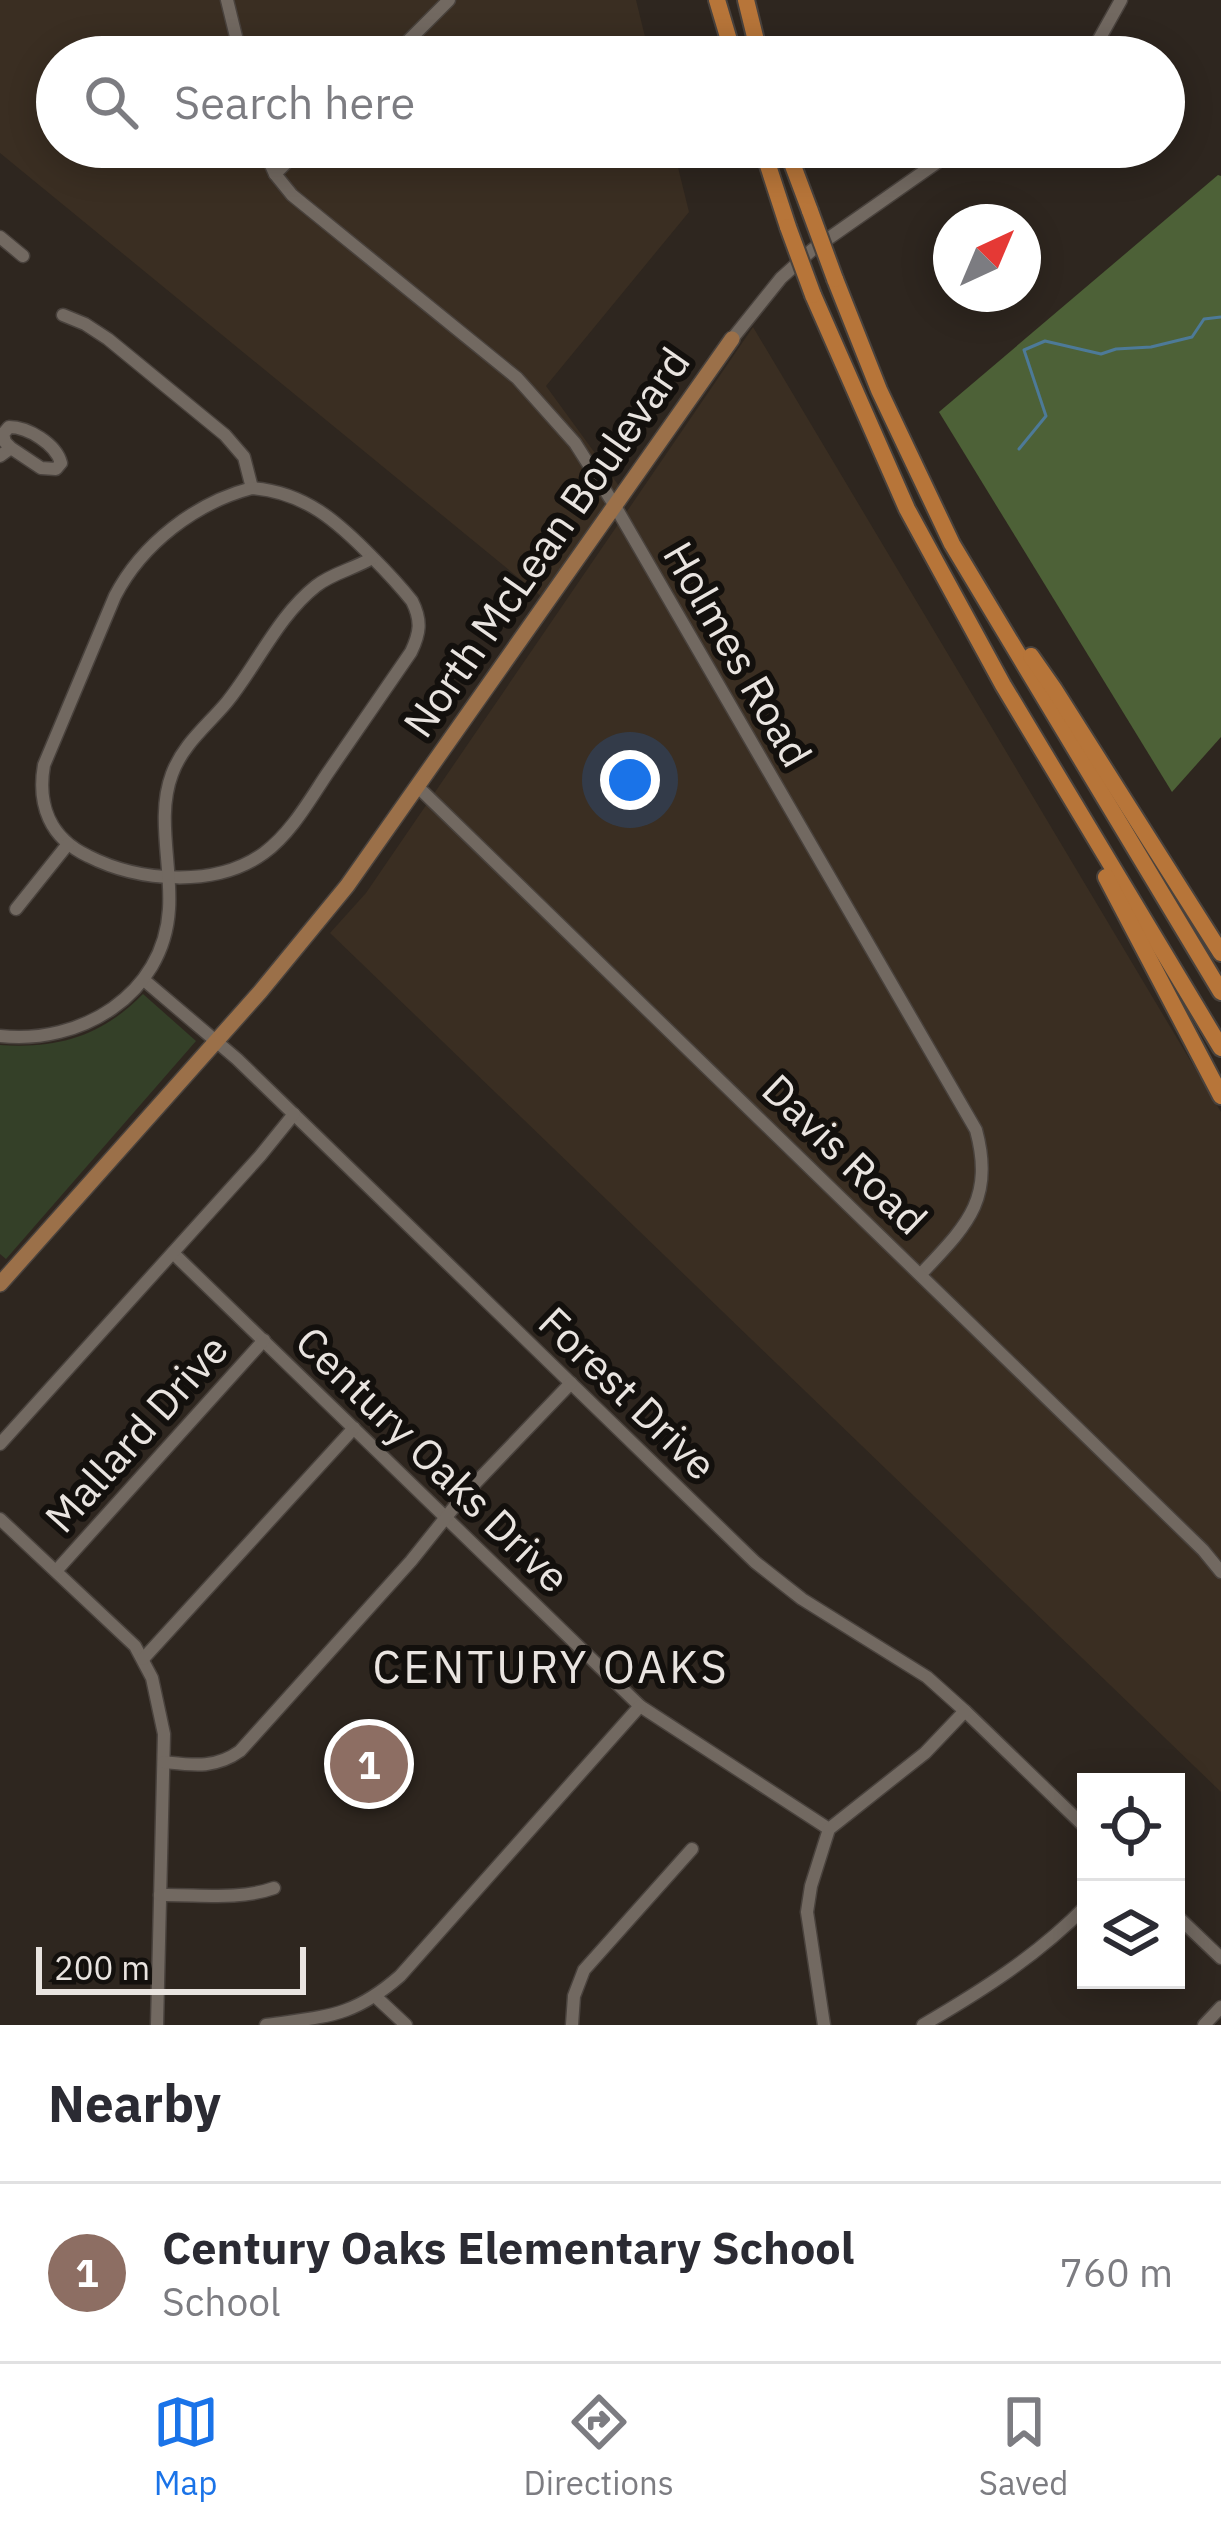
<!DOCTYPE html>
<html lang="en">
<head>
<meta charset="utf-8">
<style>
	:root { --surface:#fff; --page:#f7f7f7; --text:#2b2b33; --muted:#7c7c81; --line:#e1e1e2; --accent:#1a73e8 }
	body { margin:0; font-family:"IBM Plex Sans",sans-serif; background:var(--page); color:var(--text) }
	.controls { position:absolute; right:36px; bottom:36px; display:grid; overflow:hidden; border-radius:0px; box-shadow:0 6px 30px #0003 }
	.controls button { width:108px; height:108px; display:grid; place-items:center; padding:0; border:0; border-bottom:3px solid var(--line); background:var(--surface); color:var(--text); font:60px sans-serif }
	.compass { position:absolute; left:933px; top:204px; width:108px; height:108px; border-radius:50%; background:var(--surface); box-shadow:0 6px 30px #0003; rotate:44deg }
	.scale { position:absolute; left:36px; bottom:30px; width:270px; box-sizing:border-box; padding-left:12px; border:6px solid #e9e4e0; border-top:0; font-size:33px; line-height:42px; white-space:nowrap; color:#e9e4e0; -webkit-text-stroke:9px #13100d; paint-order:stroke }
	.you { position:absolute; left:630px; top:780px; width:42px; height:42px; margin:-30px; border:9px solid #fff; border-radius:50%; background:#1a73e8; box-shadow:0 0 0 18px #1a73e833 }
	.badge { display:grid; place-items:center; width:78px; height:78px; border-radius:50%; background:var(--accent); color:#fff; font-size:39px; font-weight:700 }
	.pin { position:absolute; translate:-50% -50%; border:6px solid #fff; box-shadow:0 3px 12px #0006 }
	.list { margin:0; padding:0; list-style:none }
	h2 { display:flex; justify-content:space-between; align-items:center; height:156px; margin:0; padding:0 48px; font-size:51px }
	h2 small { font-size:39px; font-weight:400; color:var(--muted) }
	.list li { display:grid; grid-template-columns:78px 1fr auto; gap:36px; align-items:center; box-sizing:border-box; height:180px; padding:0 48px; border-top:3px solid var(--line) }
	.list b { display:block; font-size:45px; white-space:nowrap }
	.list p { margin:0; font-size:39px; white-space:nowrap; color:var(--muted) }
	.list em { font-size:39px; font-style:normal; color:var(--muted) }
	.icon { flex:none; width:66px; height:66px; fill:none; stroke:currentColor; stroke-width:2; stroke-linecap:round; stroke-linejoin:round }
	.map { position:relative; flex:none; width:1221px; height:2025px; overflow:hidden }
	.search { position:absolute; background:var(--surface); box-shadow:0 6px 30px #0003; left:36px; right:36px; top:36px; height:132px; display:flex; align-items:center; gap:30px; box-sizing:border-box; padding:0 42px; border-radius:66px; color:var(--muted); font-size:45px }
	.sheet { height:336px; background:var(--surface) }
	nav { display:flex; justify-content:space-around; align-items:center; box-sizing:border-box; height:168px; border-top:3px solid var(--line); background:var(--surface); font-size:33px; color:var(--muted) }
	nav a { display:grid; justify-items:center; gap:6px }
	nav .on { color:var(--accent) }
	.map>svg:first-child { display:block }
</style>
</head>
<body>
<div class="map">
<svg width="1221" height="2025" viewBox="0 0 1221 2025">
	<rect width="100%" height="100%" fill="#2e261f"/>
	<g fill="#3a2e22">
		<path d="M 0,0 L 636,0 L 650,57 L 57,57 L 57,147 L 673,147 L 689,212 L 546,386 L 619,486 L 542,597 L 0,153 Z"/>
		<path d="M 753,327 L 1221,1112 L 1221,1792 L 330,933 L 366,893 Z"/>
	</g>
	<path fill="#344028" d="M 143,994 L 196,1041 L 6,1259 L 0,1254 L 0,1045 C 58,1049 102,1036 143,994 Z"/>
	<path fill="#4d6137" d="M 1218,175 L 1221,176 L 1221,737 L 1172,792 L 939,412 Z"/>
	<g fill="none" stroke-linecap="round" stroke-linejoin="round">
		<path stroke="#4d7a98" stroke-width="3" d="M 1019,449 L 1046,416 L 1024,350 L 1045,341 L 1101,354 L 1116,349 L 1151,347 L 1192,337 L 1204,319 L 1221,317"/>
		<defs>
			<g id="minor">
				<path d="M 227,0 L 241,57"/>
				<path d="M 392,57 L 449,0"/>
				<path d="M 1081,57 L 1097,43 L 1121,0"/>
				<path d="M 263,147 L 275,174 L 292,195 L 517,378 L 575,443 L 615,506 L 976,1130 C 995,1200 966,1226 921,1274"/>
				<path d="M 275,174 L 302,147"/>
				<path d="M 0,237 L 23,256"/>
				<path d="M 63,315 L 85,324 L 108,339 L 225,435 L 244,457 L 252,488"/>
				<path d="M 732,339 L 781,278 L 812,250 L 959,147"/>
				<path d="M 0,456 L 11,448 L 41,468 L 56,469 L 61,463 C 56,444 28,427 9,427 L 3,434 L 5,442 L 11,448"/>
				<path d="M 252,488 C 305,492 338,522 373,558 C 387,572 400,586 412,601 C 422,621 420,633 411,652 C 383,693 355,733 327,774 C 309,801 291,833 264,853 C 216,888 139,882 88,856 C 50,838 37,805 44,765 L 115,596 C 142,544 195,503 252,488 Z"/>
				<path d="M 418,787 L 1203,1550 L 1221,1572"/>
				<path d="M 16,909 L 68,844"/>
				<path d="M 144,980 L 237,1059 L 755,1562 L 802,1599 L 927,1677 L 965,1711 L 1086,1828"/>
				<path d="M 0,1036 C 80,1045 164,995 169,909 C 172,865 156,816 172,774 C 183,744 207,726 227,702 C 257,665 278,616 316,586 C 332,573 354,569 372,558"/>
				<path d="M 173,1253 L 640,1706 L 829,1829"/>
				<path d="M 0,1444 L 260,1156 L 294,1114"/>
				<path d="M 0,1519 L 135,1646 L 152,1678 L 164,1734 L 157,2025"/>
				<path d="M 56,1571 L 264,1340"/>
				<path d="M 143,1659 L 354,1428"/>
				<path d="M 164,1762 C 192,1765 215,1769 240,1751 L 411,1561 L 463,1496 L 571,1383"/>
				<path d="M 160,1895 C 198,1894 237,1901 274,1888"/>
				<path d="M 1176,1915 L 1221,1958"/>
				<path d="M 376,1997 L 406,2025"/>
				<path d="M 266,2025 C 326,2016 352,2018 400,1976 L 640,1706"/>
				<path d="M 572,2025 L 574,1996 L 584,1970 L 692,1849"/>
				<path d="M 824,2025 L 807,1912 L 811,1886 L 829,1829 L 925,1753 L 965,1711"/>
				<path d="M 923,2025 C 983,1990 1038,1955 1086,1906"/>
				<path d="M 1204,2025 L 1221,2007"/>
			</g>
			<path id="major" d="M 0,1284 L 260,992 L 347,886 L 732,339"/>
			<g id="highway">
				<path d="M 717,0 L 734,57"/>
				<path d="M 746,0 L 760,57"/>
				<path d="M 762,147 L 788,227"/>
				<path d="M 786,147 L 810,211"/>
				<path d="M 835,279 L 879,390 L 952,544 L 1221,992"/>
				<path d="M 813,295 L 907,509 L 1003,685 L 1221,1048"/>
				<path d="M 1031,656 L 1054,689 L 1221,953"/>
				<path d="M 1106,877 L 1221,1096"/>
			</g>
		</defs>
		<use href="#minor" stroke="#49423d" stroke-width="15"/>
		<use href="#major" stroke="#49423d" stroke-width="18"/>
		<use href="#highway" stroke="#49423d" stroke-width="20"/>
		<use href="#minor" stroke="#726961" stroke-width="12"/>
		<use href="#major" stroke="#9b7049" stroke-width="15"/>
		<use href="#highway" stroke="#b77539" stroke-width="16"/>
		<defs>
			<g id="highway-bridge">
				<path d="M 810,211 L 835,279"/>
				<path d="M 788,227 L 813,295"/>
			</g>
		</defs>
		<use href="#highway-bridge" stroke="#49423d" stroke-width="20" stroke-linecap="butt"/>
		<use href="#highway-bridge" stroke="#b77539" stroke-width="16"/>
	</g>
	<g text-anchor="middle" dominant-baseline="central" stroke-width="12" stroke-linejoin="round" paint-order="stroke">
		<g font-size="42" fill="#e9e4e0" stroke="#13100d">
			<text transform="translate(546 542) rotate(-55)">North McLean Boulevard</text>
			<text transform="translate(738 654) rotate(60)">Holmes Road</text>
			<text transform="translate(845 1154) rotate(44)">Davis Road</text>
			<text transform="translate(628 1393) rotate(44)">Forest Drive</text>
			<text transform="translate(136 1433) rotate(-48)">Mallard Drive</text>
			<text transform="translate(433 1459) rotate(44)">Century Oaks Drive</text>
		</g>
		<g font-size="45" letter-spacing="3" fill="#e9e4e0" stroke="#13100d">
			<text x="551" y="1666">CENTURY OAKS</text>
		</g>
	</g>
</svg>
<div class="controls">
<button><svg class="icon" aria-label="locate" viewBox="0 0 24 24"><circle cx="12" cy="12" r="6"/><path d="M12 2v4M12 18v4M2 12h4M18 12h4"/></svg></button>
<button><svg class="icon" aria-label="layers" viewBox="0 0 24 24"><path d="M12 4l9 5-9 5-9-5zM3 14l9 5 9-5"/></svg></button>
</div>
<svg class="compass" viewBox="-18 -18 36 36"><path d="M0-13l5 13h-10z" fill="#e53935"/><path d="M0 13l5-13h-10z" fill="#7c7c81"/></svg>
<div class="scale">200 m</div>
<div class="you"></div>
<div class="pin badge" style="left:369px;top:1764px;background:#8d6e63">1</div>
<div class="search"><svg class="icon" aria-label="search" viewBox="0 0 24 24"><circle cx="10" cy="10" r="6"/><path d="M15 15l6 6"/></svg>Search here</div>
</div>
<section class="sheet">
<h2>Nearby<small></small></h2>
<ul class="list">
<li><span class="badge" style="background:#8d6e63">1</span><div><b>Century Oaks Elementary School</b><p>School</p></div><em>760 m</em></li>
</ul>
</section>
<nav>
<a class="on"><svg class="icon" aria-label="map" viewBox="0 0 24 24"><path d="M3 6l6-2 6 2 6-2v14l-6 2-6-2-6 2zM9 4v14M15 6v14"/></svg>Map</a>
<a><svg class="icon" aria-label="directions" viewBox="0 0 24 24"><path d="M12 3l9 9-9 9-9-9zM9 14v-3h6M13 9l2 2-2 2"/></svg>Directions</a>
<a><svg class="icon" aria-label="saved" viewBox="0 0 24 24"><path d="M7 4h10v16l-5-4-5 4z"/></svg>Saved</a>
</nav>
</body>
</html>
